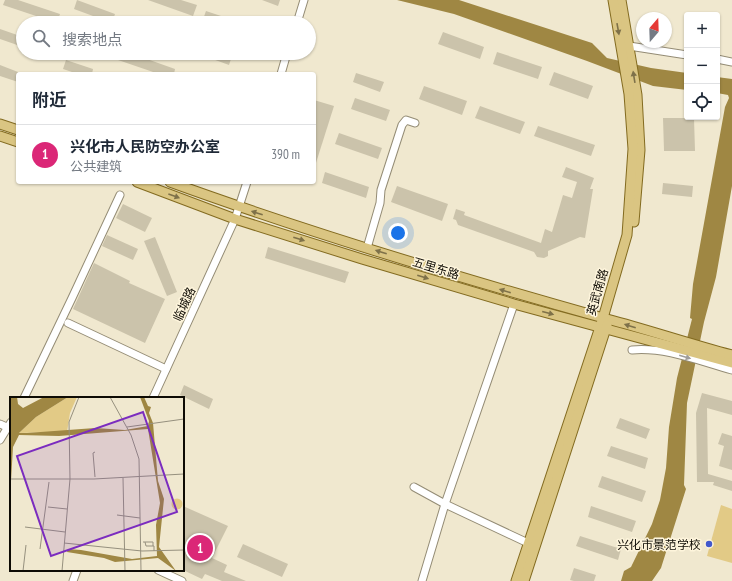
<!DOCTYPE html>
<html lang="zh">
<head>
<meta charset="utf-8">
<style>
	:root { --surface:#fff; --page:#f6f6f7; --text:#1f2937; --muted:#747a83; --line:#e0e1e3; --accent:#db2777 }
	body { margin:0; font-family:"PT Sans Narrow","Noto Sans SC",sans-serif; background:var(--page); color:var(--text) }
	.controls { position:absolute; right:12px; top:12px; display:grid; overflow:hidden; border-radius:4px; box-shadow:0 1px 3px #0004 }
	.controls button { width:36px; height:36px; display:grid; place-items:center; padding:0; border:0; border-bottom:1px solid var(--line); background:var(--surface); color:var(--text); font:20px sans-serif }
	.compass { position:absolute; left:636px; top:12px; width:36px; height:36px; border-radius:50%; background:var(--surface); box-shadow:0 1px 3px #0004; rotate:19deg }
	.you { position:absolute; left:398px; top:233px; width:14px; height:14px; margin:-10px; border:3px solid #fff; border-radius:50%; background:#1a73e8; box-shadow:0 0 0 6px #1a73e833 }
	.badge { display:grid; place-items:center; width:26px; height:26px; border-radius:50%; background:var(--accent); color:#fff; font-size:13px; font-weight:700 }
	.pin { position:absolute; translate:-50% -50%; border:2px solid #fff; box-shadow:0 1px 4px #0006 }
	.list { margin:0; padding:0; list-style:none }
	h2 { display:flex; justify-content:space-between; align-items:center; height:52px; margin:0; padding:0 16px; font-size:17px }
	h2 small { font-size:13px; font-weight:400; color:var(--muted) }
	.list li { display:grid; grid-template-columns:26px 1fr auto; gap:12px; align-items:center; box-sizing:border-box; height:60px; padding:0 16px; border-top:1px solid var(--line) }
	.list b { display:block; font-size:15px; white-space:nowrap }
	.list p { margin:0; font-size:13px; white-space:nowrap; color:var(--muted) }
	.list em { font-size:13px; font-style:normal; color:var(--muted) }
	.icon { flex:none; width:22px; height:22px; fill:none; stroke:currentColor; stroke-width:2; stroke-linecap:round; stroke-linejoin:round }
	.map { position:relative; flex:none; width:732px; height:581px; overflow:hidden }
	.search { position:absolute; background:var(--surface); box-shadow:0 1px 3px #0004; left:16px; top:16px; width:300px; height:44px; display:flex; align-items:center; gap:10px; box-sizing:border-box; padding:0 14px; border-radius:22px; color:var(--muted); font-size:15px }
	.panel { position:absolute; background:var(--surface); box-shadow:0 1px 3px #0004; left:16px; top:72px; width:300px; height:112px; border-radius:4px }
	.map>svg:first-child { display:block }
</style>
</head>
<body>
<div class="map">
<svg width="732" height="581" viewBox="0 0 732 581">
	<rect width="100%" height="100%" fill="#f0e8cf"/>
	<path fill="#e2ca86" d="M 721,505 L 732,509 L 732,563 L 707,556 Z"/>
	<g fill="#9f8743">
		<path d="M 397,0 L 459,0 L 592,43 L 607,58 L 651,68 L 687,73 L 687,90 L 653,86 L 587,61 L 454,14 Z"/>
		<path d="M 717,77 L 732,79 L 732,186 L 716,277 L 704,322 L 687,403 L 684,485 L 686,489 L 661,568 L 652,581 L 621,581 L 624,571 L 631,567 L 652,524 L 660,500 L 666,468 L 669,427 L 677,378 L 692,319 L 690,318 L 693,284 L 725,107 L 729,98 L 728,95 L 717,93 Z"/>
	</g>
	<g fill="#cbc3ab">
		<path d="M 5,0 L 18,0 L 60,14 L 57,23 L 3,5 Z"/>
		<path d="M 77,0 L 115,14 L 112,23 L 74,9 Z"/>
		<path d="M 148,0 L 181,0 L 197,5 L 193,16 Z"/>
		<path d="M 262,0 L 280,0 L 278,6 Z"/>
		<path d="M 206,11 L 239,22 L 239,23 L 206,23 L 202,22 Z"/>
		<path d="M 0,29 L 23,37 L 23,47 L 0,39 Z"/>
		<path d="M 443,32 L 484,47 L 480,59 L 438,44 Z"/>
		<path d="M 497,52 L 542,67 L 538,79 L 493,64 Z"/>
		<path d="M 120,53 L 130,53 L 175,69 L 174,74 L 159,74 L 118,60 Z"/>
		<path d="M 196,53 L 223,53 L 232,56 L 229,65 Z"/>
		<path d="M 66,60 L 93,69 L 92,74 L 78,74 L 63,69 Z"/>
		<path d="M 0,65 L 18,72 L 18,82 L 0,76 Z"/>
		<path d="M 554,72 L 593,86 L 588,99 L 549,85 Z"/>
		<path d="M 356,73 L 384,82 L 380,92 L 353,82 Z"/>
		<path d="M 424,86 L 467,101 L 462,115 L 419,99 Z"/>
		<path d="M 355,98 L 390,110 L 386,121 L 351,109 Z"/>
		<path d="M 314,100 L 334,106 L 315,166 L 314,165 Z"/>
		<path d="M 480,106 L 525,122 L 520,134 L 475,118 Z"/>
		<path d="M 663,118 L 694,118 L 695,151 L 664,151 Z"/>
		<path d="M 538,126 L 595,145 L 591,156 L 534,136 Z"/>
		<path d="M 339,133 L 382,148 L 378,159 L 335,144 Z"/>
		<path d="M 566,167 L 594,178 L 590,189 L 593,189 L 585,238 L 580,237 L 548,251 L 548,256 L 544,258 L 537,257 L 534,252 L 458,225 L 456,220 L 453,219 L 456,209 L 465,212 L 464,215 L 541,243 L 545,229 L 552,232 L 563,195 L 572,198 L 577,182 L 562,177 Z"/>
		<path d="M 325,172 L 369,187 L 366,198 L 322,183 Z"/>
		<path d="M 663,183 L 693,186 L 692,197 L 662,194 Z"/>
		<path d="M 397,186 L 448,204 L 442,221 L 391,202 Z"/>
		<path d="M 123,204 L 152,218 L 145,232 L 116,218 Z"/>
		<path d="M 107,235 L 138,249 L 133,260 L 102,246 Z"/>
		<path d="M 155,237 L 177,292 L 167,296 L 144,241 Z"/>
		<path d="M 268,247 L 349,272 L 345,283 L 265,258 Z"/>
		<path d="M 94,263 L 130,281 L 129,283 L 165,299 L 145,343 L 73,309 Z"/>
		<path d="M 184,385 L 213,399 L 209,409 L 180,395 Z"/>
		<path d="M 702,393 L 732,401 L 732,415 L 707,408 L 708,474 L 732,481 L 732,491 L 713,485 L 714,482 L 697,482 L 696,413 Z"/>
		<path d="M 620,418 L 650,429 L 646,439 L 616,428 Z"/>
		<path d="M 722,433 L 732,436 L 732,470 L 719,466 L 724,446 L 718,444 Z"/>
		<path d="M 611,446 L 648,458 L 645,469 L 607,456 Z"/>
		<path d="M 602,476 L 646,491 L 642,502 L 598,487 Z"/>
		<path d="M 183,506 L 228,526 L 212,558 L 227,565 L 224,572 L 246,581 L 222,581 L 205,574 L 202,579 L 183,570 Z"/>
		<path d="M 591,506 L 636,521 L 632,532 L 588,517 Z"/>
		<path d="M 580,536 L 621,549 L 618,560 L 576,546 Z"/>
		<path d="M 243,544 L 288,564 L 282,577 L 237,557 Z"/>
		<path d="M 574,568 L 596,575 L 594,581 L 574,581 L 570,580 Z"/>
	</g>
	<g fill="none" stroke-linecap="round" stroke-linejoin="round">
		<defs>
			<g id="minor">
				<path d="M 297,23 L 304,0"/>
				<path d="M 624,47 L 629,46 L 687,55"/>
				<path d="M 717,59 L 732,62"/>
				<path d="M 281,74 L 287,53"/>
				<path d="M 367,248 L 380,203 L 381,190 L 402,125 L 406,120 L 415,123"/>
				<path d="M 68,323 L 166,369"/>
				<path d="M 632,350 C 666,347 699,361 732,370"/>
				<path d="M 24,398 L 72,298 L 120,195"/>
				<path d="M 153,398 L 235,219 L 247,182"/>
				<path d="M 0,424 L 11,429"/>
				<path d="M 0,440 L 11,422"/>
				<path d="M 414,487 L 445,504 L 528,543"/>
				<path d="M 158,570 L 182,581"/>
				<path d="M 73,581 L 77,570"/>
				<path d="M 422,581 L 445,504 L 514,304"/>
			</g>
			<g id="major">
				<path d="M 621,0 L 637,95 L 640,150 L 634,222"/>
				<path d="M 0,124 L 18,130"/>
				<path d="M 0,136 L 18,142"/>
				<path d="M 137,182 L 235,219 L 362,259 L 514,304 L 732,363"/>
				<path d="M 170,182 C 313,234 460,278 607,319 C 649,330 690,344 732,355"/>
				<path d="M 516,581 L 603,318 L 627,235 L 633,149 L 629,94 L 613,0"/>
				<path d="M 524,581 L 607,325"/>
			</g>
		</defs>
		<use href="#minor" stroke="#948c75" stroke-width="9"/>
		<use href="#major" stroke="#836b20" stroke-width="11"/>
		<use href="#minor" stroke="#fff" stroke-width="7"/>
		<use href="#major" stroke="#dac582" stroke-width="9"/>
	</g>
	<defs><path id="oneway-solid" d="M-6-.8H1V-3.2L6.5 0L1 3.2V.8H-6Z"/></defs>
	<g fill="#7e7149">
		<use href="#oneway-solid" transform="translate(618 29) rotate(80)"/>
		<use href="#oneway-solid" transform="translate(634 77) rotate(-99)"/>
		<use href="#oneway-solid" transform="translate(174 196) rotate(20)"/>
		<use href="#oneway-solid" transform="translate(257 213) rotate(-162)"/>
		<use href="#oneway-solid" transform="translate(299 239) rotate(18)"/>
		<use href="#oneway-solid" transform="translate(381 252) rotate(-163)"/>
		<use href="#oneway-solid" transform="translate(423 277) rotate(17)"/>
		<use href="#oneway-solid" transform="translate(505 291) rotate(-163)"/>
		<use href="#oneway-solid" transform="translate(548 313) rotate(15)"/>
		<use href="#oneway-solid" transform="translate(630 326) rotate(-163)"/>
	</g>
	<use fill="#9f9d9b" href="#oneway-solid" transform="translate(685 357) rotate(16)"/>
	<circle fill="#4258cc" stroke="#fef5dc" stroke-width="1.5" cx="709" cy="544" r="4"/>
	<g text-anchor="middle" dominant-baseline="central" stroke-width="3" stroke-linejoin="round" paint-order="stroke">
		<g font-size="12" fill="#0e0b04" stroke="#fef5dc">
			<text transform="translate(436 268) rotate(17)">五里东路</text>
			<text transform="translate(597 292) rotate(-74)">英武南路</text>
			<text transform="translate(184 304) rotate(-65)">临城路</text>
		</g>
		<g font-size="12" fill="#0e0b04" stroke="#fef5dc" text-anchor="end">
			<text x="701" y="544">兴化市景范学校</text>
		</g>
	</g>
	<g transform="translate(10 397)">
		<rect width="174" height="174" fill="#f0e8cf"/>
		<path d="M 58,0 L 67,0 L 60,16 L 57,35 L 9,36 L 26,20 ZM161.5 107a5.5 5.5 0 1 1 11 0a5.5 5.5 0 1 1-11 0Z" fill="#e2ca86"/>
		<path d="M 0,0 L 7,0 L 8,7 L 13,11 L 34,0 L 58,0 L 26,20 L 9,36 L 17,36 L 85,31 L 115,33 L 138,29 L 139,24 L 130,0 L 134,0 L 138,9 L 141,10 L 139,16 L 143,26 L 148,84 L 154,102 L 149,150 L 166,174 L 148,161 L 105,165 L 94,161 L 57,155 L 58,152 L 71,153 L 122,162 L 147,159 L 146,128 L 150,106 L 138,32 L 49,39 L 9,38 L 3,50 L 0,101 Z" fill="#9f8743"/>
		<path fill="none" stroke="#96907e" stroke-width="1" d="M 100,0 L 121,38 L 129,62 L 131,174M 117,30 L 174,22M 85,80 L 83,56 L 85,55M 113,81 L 115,174M 0,82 L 84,82 L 174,77M 38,110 L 57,112M 107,118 L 130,121M 15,130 L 55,135M 133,145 L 143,145 L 143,149M 135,145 L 136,149 L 144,149 L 144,154M 54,146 L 132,154 L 174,153M 30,152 L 39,85M 13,174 L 16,148M 52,174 L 60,82 L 59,25 L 69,0"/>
		<path fill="#7b2cbf" fill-opacity="0.15" stroke="#7b2cbf" stroke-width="2" d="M 133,15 L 167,115 L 41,159 L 7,59 Z"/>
		<rect width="174" height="174" fill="none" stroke="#0e0b04" stroke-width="2"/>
	</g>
</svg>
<div class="controls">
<button>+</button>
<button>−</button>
<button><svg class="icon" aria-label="locate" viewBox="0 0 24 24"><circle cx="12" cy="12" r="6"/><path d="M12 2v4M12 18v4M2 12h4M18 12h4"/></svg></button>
</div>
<svg class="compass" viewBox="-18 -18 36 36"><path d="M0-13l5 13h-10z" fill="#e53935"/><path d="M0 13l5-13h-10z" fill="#747a83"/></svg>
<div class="you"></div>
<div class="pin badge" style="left:200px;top:548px">1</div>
<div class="search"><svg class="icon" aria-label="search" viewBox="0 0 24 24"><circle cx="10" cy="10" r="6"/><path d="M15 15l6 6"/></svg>搜索地点</div>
<section class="panel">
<h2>附近<small></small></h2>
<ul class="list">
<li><span class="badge">1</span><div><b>兴化市人民防空办公室</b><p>公共建筑</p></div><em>390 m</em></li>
</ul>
</section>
</div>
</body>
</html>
